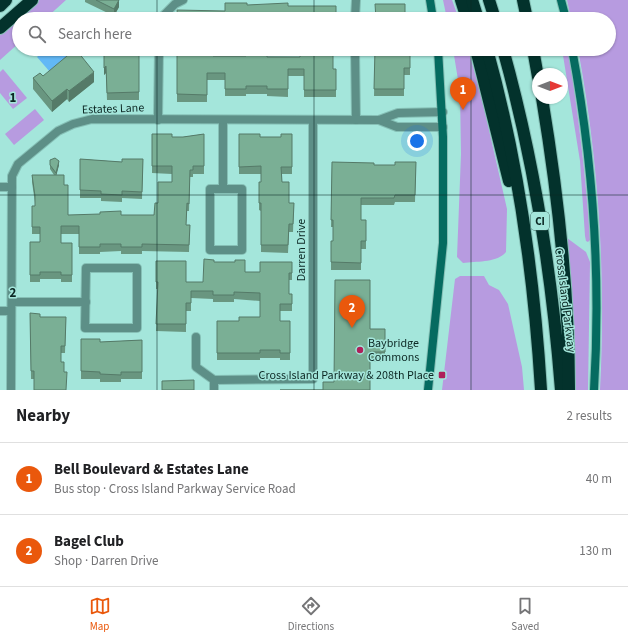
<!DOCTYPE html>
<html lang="en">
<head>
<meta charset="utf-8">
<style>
	:root { --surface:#fff; --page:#f6f6f6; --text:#202124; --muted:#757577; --line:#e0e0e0; --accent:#ea580c }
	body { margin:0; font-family:"Source Sans 3",sans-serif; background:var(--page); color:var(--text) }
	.compass { position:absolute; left:532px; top:68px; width:36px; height:36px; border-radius:50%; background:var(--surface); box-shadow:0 1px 3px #0004; rotate:90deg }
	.you { position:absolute; left:417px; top:141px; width:14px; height:14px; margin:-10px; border:3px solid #fff; border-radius:50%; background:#1a73e8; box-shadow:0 0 0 6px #1a73e833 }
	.badge { display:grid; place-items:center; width:26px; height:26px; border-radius:50%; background:var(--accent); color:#fff; font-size:13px; font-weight:700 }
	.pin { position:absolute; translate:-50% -33px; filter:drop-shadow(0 1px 2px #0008) }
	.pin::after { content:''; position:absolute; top:21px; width:14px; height:12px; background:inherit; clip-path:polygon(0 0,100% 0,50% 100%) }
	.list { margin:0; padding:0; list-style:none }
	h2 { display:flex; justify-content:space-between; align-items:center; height:52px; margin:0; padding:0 16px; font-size:17px }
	h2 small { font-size:13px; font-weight:400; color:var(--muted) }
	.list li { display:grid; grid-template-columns:26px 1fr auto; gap:12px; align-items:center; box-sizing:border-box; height:72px; padding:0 16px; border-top:1px solid var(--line) }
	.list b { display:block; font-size:15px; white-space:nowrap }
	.list p { margin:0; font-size:13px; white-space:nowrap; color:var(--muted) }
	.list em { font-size:13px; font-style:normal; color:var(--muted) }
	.icon { flex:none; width:22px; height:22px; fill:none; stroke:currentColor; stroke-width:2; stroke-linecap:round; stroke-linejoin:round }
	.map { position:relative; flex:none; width:628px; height:390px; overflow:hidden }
	.search { position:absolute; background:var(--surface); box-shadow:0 1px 3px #0004; left:12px; right:12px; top:12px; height:44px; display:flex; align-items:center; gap:10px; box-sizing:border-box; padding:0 14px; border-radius:22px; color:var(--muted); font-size:15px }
	.sheet { height:196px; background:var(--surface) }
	nav { display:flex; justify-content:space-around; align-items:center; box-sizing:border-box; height:56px; border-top:1px solid var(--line); background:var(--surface); font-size:11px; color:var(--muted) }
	nav a { display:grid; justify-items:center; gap:2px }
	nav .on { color:var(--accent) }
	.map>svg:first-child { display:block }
</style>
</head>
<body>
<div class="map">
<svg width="628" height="390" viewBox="0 0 628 390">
	<rect width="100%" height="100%" fill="#a4e6db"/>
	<g fill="#b79be0">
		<path d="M 39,0 L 66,0 L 45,19 L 19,19 L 19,43 L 0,60 L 0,35 Z"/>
		<path d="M 443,0 L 452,0 L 459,19 L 447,19 Z"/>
		<path d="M 567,0 L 628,0 L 628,390 L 600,390 C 606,276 599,162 578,49 L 609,49 L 609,19 L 571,19 Z"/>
		<path d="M 453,49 L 468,49 L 481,95 L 507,209 L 506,252 C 497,263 477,261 463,263 L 457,257 L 461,154 L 460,92 Z"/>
		<path d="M 562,49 L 568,49 C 578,113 586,176 590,240 L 588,242 L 586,241 L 585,236 L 580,161 Z"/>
		<path d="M 3,69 L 27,98 L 13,109 L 0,93 L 0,72 Z"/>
		<path d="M 35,109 L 44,120 L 14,145 L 5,134 Z"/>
		<path d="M 567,238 L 586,252 L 590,262 L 588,390 L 575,390 Z"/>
		<path d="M 460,276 L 484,276 L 489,285 L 499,290 L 508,304 L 522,367 L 524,390 L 442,390 L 455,279 Z"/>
	</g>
	<path fill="#62b8f6" d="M 46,49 L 76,49 L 50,72 L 37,57 Z"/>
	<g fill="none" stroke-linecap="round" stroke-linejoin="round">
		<defs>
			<g id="street">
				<path d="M 160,19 L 175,4 L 183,0"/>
				<path d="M 355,19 L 356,0"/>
				<path d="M 355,49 L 356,120"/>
				<path d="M 158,120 L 159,49"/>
				<path d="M 223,120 L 223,189 L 242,189 L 242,250 L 210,250 L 210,189 L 223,189"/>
				<path d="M 379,120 L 397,127 L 443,127"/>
				<path d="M 0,187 L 12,187"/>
				<path d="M 86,268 L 137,268 L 137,328 L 85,328 Z"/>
				<path d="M 12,302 L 86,302"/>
				<path d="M 0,311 L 11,311"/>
				<path d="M 196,337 L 196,367 L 214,380 L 313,379 L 313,120"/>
				<path d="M 214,380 L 214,390"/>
				<path d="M 11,390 L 12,176 L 18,164 L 58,131 L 73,124 L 92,119 L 379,120 L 398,113 L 443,112"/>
			</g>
			<g id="secondary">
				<path d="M 430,0 L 433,19"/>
				<path d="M 561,0 L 566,19"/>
				<path d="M 572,49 C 593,161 601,276 594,390"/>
				<path d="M 428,390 L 443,243 L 443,137 L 438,49"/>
			</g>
			<g id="highway">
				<path d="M 461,0 L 467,19"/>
				<path d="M 472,0 L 478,19"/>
				<path d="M 489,0 L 495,19"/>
				<path d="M 523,0 L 527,19"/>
				<path d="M 0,6 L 6,0"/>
				<path d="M 0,28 L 32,0"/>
				<path d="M 476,49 L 509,181"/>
				<path d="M 487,49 C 518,160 534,275 541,390"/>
				<path d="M 503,49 C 534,160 552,275 561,390"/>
				<path d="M 533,49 L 538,77"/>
				<path d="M 542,98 C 558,194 569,293 569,390"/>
			</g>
		</defs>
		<use href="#street" stroke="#86c0b6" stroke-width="10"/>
		<use href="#secondary" stroke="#86c0b6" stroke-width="10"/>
		<use href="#highway" stroke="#86c0b6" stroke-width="14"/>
		<use href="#street" stroke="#5d8f87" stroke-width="8"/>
		<use href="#secondary" stroke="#056b60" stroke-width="8"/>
		<use href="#highway" stroke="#03322c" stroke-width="12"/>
	</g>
	<g fill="#699680">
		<path d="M 85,0 L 118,0 L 119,7 L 114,16 L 85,2 Z"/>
		<path d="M 104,49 L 139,51 L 139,100 L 107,100 L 106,73 L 104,75 Z"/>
		<path d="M 179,49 L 213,49 L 213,56 L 300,57 L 300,49 L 336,49 L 336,55 L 333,55 L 333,69 L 336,69 L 336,97 L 304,97 L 304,76 L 288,76 L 288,97 L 267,96 L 267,94 L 246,94 L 246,96 L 225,96 L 225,80 L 207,80 L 207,102 L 177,102 L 177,52 L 180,52 Z"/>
		<path d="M 375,49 L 410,49 L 410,75 L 404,75 L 404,96 L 374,96 Z"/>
		<path d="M 43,76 L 94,82 L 69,102 L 67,99 L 52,112 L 33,89 L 33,78 Z"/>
		<path d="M 152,134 L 172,137 L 183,137 L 204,134 L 204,174 L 193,174 L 193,177 L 190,177 L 189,211 L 187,211 L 186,225 L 190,225 L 189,252 L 142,251 L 142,254 L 121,254 L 121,251 L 100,252 L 100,254 L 79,254 L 79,234 L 61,234 L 61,243 L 72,243 L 72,282 L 61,282 L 61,279 L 40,279 L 40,282 L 30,282 L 30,242 L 40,242 L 40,234 L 32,234 L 32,206 L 35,206 L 35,203 L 32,182 L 32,175 L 54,175 L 50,169 L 50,165 L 59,165 L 56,175 L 64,185 L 68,215 L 154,215 L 158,203 L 172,182 L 172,174 L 152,173 Z"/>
		<path d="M 239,134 L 260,137 L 281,137 L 292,134 L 292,174 L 282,174 L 282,182 L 289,203 L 294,203 L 293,232 L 289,232 L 288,253 L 261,252 L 261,211 L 259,210 L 259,182 L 261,182 L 261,174 L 239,174 Z"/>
		<path d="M 80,159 L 122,162 L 143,159 L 142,199 L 122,198 L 122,202 L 101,201 L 101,198 L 80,198 Z"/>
		<path d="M 332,162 L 374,165 L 395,165 L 416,162 L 415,202 L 395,202 L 394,205 L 361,205 L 361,220 L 366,220 L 366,249 L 361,249 L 361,270 L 331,270 L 331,241 L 333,241 L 333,227 L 331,227 Z"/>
		<path d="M 156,261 L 186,282 L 203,282 L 214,262 L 245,272 L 260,272 L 292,262 L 292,280 L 289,280 L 289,294 L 292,294 L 292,311 L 280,311 L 280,321 L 290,321 L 290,360 L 280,360 L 280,358 L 260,358 L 260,360 L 217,360 L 217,321 L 239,321 L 260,317 L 260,301 L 234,299 L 234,302 L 213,302 L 213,299 L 191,298 L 191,311 L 186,311 L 186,332 L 156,331 L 158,289 L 156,289 Z"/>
		<path d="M 30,313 L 40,317 L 66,317 L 65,353 L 61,353 L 34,379 L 31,379 Z"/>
		<path d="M 370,329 L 385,352 L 385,362 L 370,362 L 323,390 L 334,382 Z"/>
		<path d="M 81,339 L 100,342 L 142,340 L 142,379 L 121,379 L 121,382 L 100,382 L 100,379 L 81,379 Z"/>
	</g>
	<g fill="#557a68">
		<path d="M 119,0 L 119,7 L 114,16 L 114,9 Z"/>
		<path d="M 106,66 L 106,73 L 104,75 L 104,68 Z"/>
		<path d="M 94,72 L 94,82 L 69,102 L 69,91 Z"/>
		<path d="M 67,89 L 67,99 L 52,112 L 52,101 Z"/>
		<path d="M 59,161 L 59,165 L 56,177 L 56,173 Z"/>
	</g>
	<g fill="#7aaf95" stroke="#557a68">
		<path d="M 96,0 L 119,0 L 114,9 Z"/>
		<path d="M 225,3 L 247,3 L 247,5 L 288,3 L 288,6 L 336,6 L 336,19 L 178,19 L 177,10 L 225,11 Z"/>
		<path d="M 375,4 L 405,4 L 405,19 L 376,19 Z"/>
		<path d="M 104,49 L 136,49 L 136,51 L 139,51 L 139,92 L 107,93 L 106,66 L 104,68 Z"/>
		<path d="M 180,49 L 213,49 L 213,56 L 246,56 L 246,49 L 267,49 L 267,57 L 300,57 L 300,49 L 333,49 L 333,69 L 336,69 L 336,90 L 304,90 L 304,69 L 288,69 L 288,89 L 267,89 L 267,86 L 246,86 L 246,89 L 225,89 L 225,73 L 207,73 L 207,95 L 177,94 L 177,52 L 180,52 Z"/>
		<path d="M 375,49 L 410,49 L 410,68 L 404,68 L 404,89 L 374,89 Z"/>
		<path d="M 73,51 L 76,54 L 78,52 L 94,72 L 69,91 L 67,89 L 52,101 L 33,78 L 40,73 L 43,76 Z"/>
		<path d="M 152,134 L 172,134 L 172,137 L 183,137 L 204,134 L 204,166 L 193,166 L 193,170 L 190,170 L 189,204 L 187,203 L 186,225 L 190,225 L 189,245 L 142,244 L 142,247 L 121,247 L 121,244 L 100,244 L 100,247 L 79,247 L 79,226 L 61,226 L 61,243 L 72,243 L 72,275 L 61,275 L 61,272 L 40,272 L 40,275 L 30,275 L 30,242 L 40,242 L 40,227 L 32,227 L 32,206 L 35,206 L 35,196 L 32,175 L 64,175 L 64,185 L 68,185 L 68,215 L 100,214 L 100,212 L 121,211 L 121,215 L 154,215 L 155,203 L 158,203 L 158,182 L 172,182 L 172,166 L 152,166 Z"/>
		<path d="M 239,134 L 260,134 L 260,137 L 281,137 L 281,134 L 292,134 L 292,167 L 281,167 L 282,182 L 289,182 L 289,203 L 294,203 L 293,224 L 289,224 L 288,245 L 261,245 L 261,203 L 259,203 L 259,182 L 261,182 L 261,166 L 239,167 Z"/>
		<path d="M 55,158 L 59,161 L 56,173 L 50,165 L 50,160 Z"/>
		<path d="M 80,159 L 122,162 L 122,159 L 143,159 L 142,192 L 122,191 L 122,195 L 101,194 L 101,191 L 80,190 Z"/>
		<path d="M 332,162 L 374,163 L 374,165 L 395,165 L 395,162 L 416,162 L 415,195 L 395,195 L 394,198 L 361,198 L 361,220 L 366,220 L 366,241 L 361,241 L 361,263 L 331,262 L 331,241 L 333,241 L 333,220 L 331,220 Z"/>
		<path d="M 204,259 L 214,260 L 214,262 L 235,262 L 235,260 L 245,260 L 245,272 L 260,272 L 260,262 L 292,262 L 292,273 L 289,273 L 289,294 L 292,294 L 292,304 L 280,304 L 280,321 L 290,321 L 290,353 L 280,353 L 280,350 L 260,350 L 260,353 L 217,353 L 217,321 L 239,321 L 239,317 L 260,317 L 260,293 L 234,292 L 234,295 L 213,295 L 213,291 L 191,291 L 191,303 L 186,303 L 186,324 L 156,324 L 158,282 L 156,282 L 156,261 L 186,261 L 186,282 L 203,282 Z"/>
		<path d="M 335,280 L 370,280 L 370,329 L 385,329 L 385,352 L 370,352 L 370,390 L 280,390 L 323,390 L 323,382 L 334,382 Z"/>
		<path d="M 30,313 L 40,314 L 40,317 L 66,317 L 65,346 L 61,346 L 61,362 L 64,362 L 64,372 L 67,372 L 66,390 L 34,390 L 34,371 L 31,371 Z"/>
		<path d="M 81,339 L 100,339 L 100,342 L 142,340 L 142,372 L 121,372 L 121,375 L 100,374 L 100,372 L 81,371 Z"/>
		<path d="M 194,380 L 194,390 L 162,390 L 162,381 Z"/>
	</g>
	<path fill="none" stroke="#0c2824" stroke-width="1" stroke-opacity="0.55" d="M 157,0 L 157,19M 314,0 L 314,19M 471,0 L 471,19M 157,49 L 157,390M 314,49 L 314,390M 471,49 L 471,390M 0,195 L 628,195"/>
	<g fill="#ae205a" stroke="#a4e6db" stroke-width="1.5">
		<circle cx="360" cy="350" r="4"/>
		<rect x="438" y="371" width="8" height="8" rx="2"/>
	</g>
	<g text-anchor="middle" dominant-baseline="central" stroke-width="3" stroke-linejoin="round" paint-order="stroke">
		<rect fill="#a4e6db" stroke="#3a615b" stroke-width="1" x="531" y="212" width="18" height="18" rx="3"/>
		<g font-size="11" font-weight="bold" fill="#0c2824">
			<text x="540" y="221">CI</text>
		</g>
		<g font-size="12" fill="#0c2824" stroke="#a4e6db">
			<text transform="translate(113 109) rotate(-2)">Estates Lane</text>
			<text transform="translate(301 250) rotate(-90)">Darren Drive</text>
			<text transform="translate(565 300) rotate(83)">Cross Island Parkway</text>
		</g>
		<g font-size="12" fill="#0c2824" stroke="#a4e6db" text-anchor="start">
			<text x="368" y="343">Baybridge<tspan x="368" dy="14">Commons</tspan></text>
			<text x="434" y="375" text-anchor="end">Cross Island Parkway &amp; 208th Place</text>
		</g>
	</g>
	<g font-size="13" text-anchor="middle" font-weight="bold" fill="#0c2824" stroke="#a4e6db" stroke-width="3" stroke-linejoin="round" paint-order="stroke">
		<text x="13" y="102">1</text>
		<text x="13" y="297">2</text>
	</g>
</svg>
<svg class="compass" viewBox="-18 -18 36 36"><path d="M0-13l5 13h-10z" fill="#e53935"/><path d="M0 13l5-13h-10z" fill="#757577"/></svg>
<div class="you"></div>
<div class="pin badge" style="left:463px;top:110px">1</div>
<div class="pin badge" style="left:352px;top:328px">2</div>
<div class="search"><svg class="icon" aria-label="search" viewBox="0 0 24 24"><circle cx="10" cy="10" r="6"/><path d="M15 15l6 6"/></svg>Search here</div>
</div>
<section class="sheet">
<h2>Nearby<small>2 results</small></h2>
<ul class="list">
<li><span class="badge">1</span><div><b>Bell Boulevard &amp; Estates Lane</b><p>Bus stop · Cross Island Parkway Service Road</p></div><em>40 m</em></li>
<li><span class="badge">2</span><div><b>Bagel Club</b><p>Shop · Darren Drive</p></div><em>130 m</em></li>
</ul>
</section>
<nav>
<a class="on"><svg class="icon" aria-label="map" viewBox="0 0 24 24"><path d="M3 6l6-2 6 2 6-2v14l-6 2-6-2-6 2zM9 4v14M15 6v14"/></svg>Map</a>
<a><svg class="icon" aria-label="directions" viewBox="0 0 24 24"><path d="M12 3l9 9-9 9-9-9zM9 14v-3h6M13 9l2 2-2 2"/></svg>Directions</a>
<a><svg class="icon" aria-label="saved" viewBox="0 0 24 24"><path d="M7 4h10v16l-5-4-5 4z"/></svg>Saved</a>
</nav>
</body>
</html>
